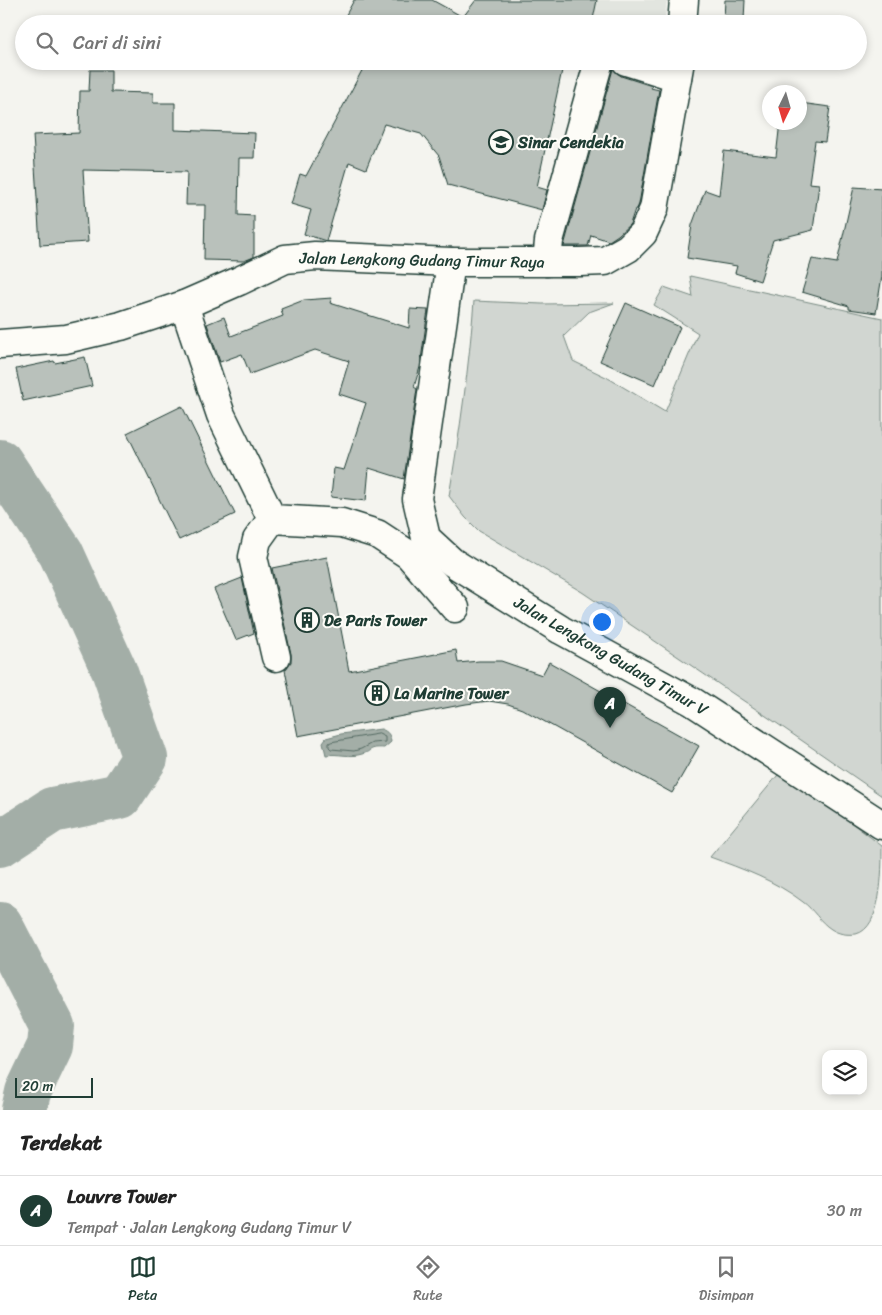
<!DOCTYPE html>
<html lang="id">
<head>
<meta charset="utf-8">
<style>
	:root { --surface:#fff; --page:#f2f2f2; --text:#222; --muted:#767676; --line:#e0e0e0; --accent:#1f3d34 }
	body { margin:0; font-family:Sriracha,sans-serif; background:var(--page); color:var(--text) }
	.controls { position:absolute; right:15px; bottom:15px; display:grid; overflow:hidden; border-radius:10px; box-shadow:0 2px 8px #0003 }
	.controls button { width:45px; height:45px; display:grid; place-items:center; padding:0; border:0; border-bottom:1px solid var(--line); background:var(--surface); color:var(--text); font:25px sans-serif }
	.compass { position:absolute; left:762px; top:85px; width:45px; height:45px; border-radius:50%; background:var(--surface); box-shadow:0 2px 8px #0003; rotate:185deg }
	.scale { position:absolute; left:15px; bottom:12px; width:78px; box-sizing:border-box; padding-left:5px; border:2px solid #1f3d34; border-top:0; font-size:14px; line-height:18px; white-space:nowrap; color:#1f3d34; -webkit-text-stroke:4px #fdfcf7; paint-order:stroke }
	.you { position:absolute; left:601px; top:621px; width:18px; height:18px; margin:-12px; border:4px solid #fff; border-radius:50%; background:#1a73e8; box-shadow:0 0 0 8px #1a73e833 }
	.badge { display:grid; place-items:center; width:32px; height:32px; border-radius:50%; background:var(--accent); color:#fff; font-size:16px; font-weight:700 }
	.pin { position:absolute; translate:-50% -41px; filter:drop-shadow(0 1px 2px #0008) }
	.pin::after { content:''; position:absolute; top:26px; width:18px; height:15px; background:inherit; clip-path:polygon(0 0,100% 0,50% 100%) }
	.list { margin:0; padding:0; list-style:none }
	h2 { display:flex; justify-content:space-between; align-items:center; height:65px; margin:0; padding:0 20px; font-size:21px }
	h2 small { font-size:16px; font-weight:400; color:var(--muted) }
	.list li { display:grid; grid-template-columns:32px 1fr auto; gap:15px; align-items:center; box-sizing:border-box; height:70px; padding:0 20px; border-top:1px solid var(--line) }
	.list b { display:block; font-size:19px; white-space:nowrap }
	.list p { margin:0; font-size:16px; white-space:nowrap; color:var(--muted) }
	.list em { font-size:16px; font-style:normal; color:var(--muted) }
	.icon { flex:none; width:28px; height:28px; fill:none; stroke:currentColor; stroke-width:2; stroke-linecap:round; stroke-linejoin:round }
	.map { position:relative; flex:none; width:882px; height:1110px; overflow:hidden }
	.search { position:absolute; background:var(--surface); box-shadow:0 2px 8px #0003; left:15px; right:15px; top:15px; height:55px; display:flex; align-items:center; gap:12px; box-sizing:border-box; padding:0 18px; border-radius:28px; color:var(--muted); font-size:19px }
	.sheet { height:135px; background:var(--surface) }
	nav { display:flex; justify-content:space-around; align-items:center; box-sizing:border-box; height:70px; border-top:1px solid var(--line); background:var(--surface); font-size:14px; color:var(--muted) }
	nav a { display:grid; justify-items:center; gap:2px }
	nav .on { color:var(--accent) }
	.map>svg:first-child { display:block }
</style>
</head>
<body>
<div class="map">
<svg width="882" height="1110" viewBox="0 0 882 1110">
	<rect width="100%" height="100%" fill="#f4f4ef"/>
	<filter id="ink" filterUnits="userSpaceOnUse"><feTurbulence type="fractalNoise" baseFrequency=".02" numOctaves="2"/><feDisplacementMap in="SourceGraphic" scale="10" xChannelSelector="R" yChannelSelector="G"/><feConvolveMatrix kernelMatrix="1 2 1 2 8 2 1 2 1" color-interpolation-filters="sRGB"/></filter>
	<g filter="url(#ink)">
		<path fill="#e2e5df" d="M 354,0 L 432,0 L 463,17 L 476,0 L 667,0 L 664,24 L 341,24 Z"/>
		<g fill="#d1d6d1" stroke="#788a82">
			<path d="M 690,276 L 882,318 L 882,796 L 775,722 L 582,592 L 479,531 L 465,517 L 449,496 C 460,431 469,367 474,301 L 542,304 L 614,303 L 589,312 L 564,336 L 573,361 L 608,378 L 665,412 L 698,333 L 654,305 L 664,287 L 693,297 Z"/>
			<path d="M 782,770 L 882,846 C 882,871 882,928 856,934 C 846,935 839,934 831,929 C 820,922 813,909 803,902 C 776,881 743,869 710,857 Z"/>
		</g>
		<path fill="#a3aea7" stroke="#6e8179" d="M 381,729 C 388,732 390,734 391,742 L 384,748 C 368,747 373,751 362,754 C 350,758 338,753 326,755 L 323,742 L 326,738 L 341,734 Z"/>
		<g fill="none" stroke-linecap="round" stroke-linejoin="round">
			<path stroke="#546a62" stroke-width="1" d="M 379,734 L 385,737 L 385,742 L 372,743 L 361,749 L 354,751 L 331,749 L 329,747 L 329,743 L 331,742 Z"/>
			<g stroke="#a3aea7" stroke-width="46">
				<path d="M 0,462 L 61,553 L 114,670 L 145,758 L 120,796 L 52,810 L 0,844"/>
				<path d="M 0,925 L 52,1026 L 50,1046 L 28,1092 L 24,1110"/>
			</g>
		</g>
		<g fill="#b9c1bb" stroke="#1f3d34">
			<path d="M 354,0 L 432,0 L 463,17 L 476,0 L 597,0 L 592,24 L 341,24 Z"/>
			<path d="M 725,0 L 745,0 L 744,20 L 724,19 Z"/>
			<path d="M 367,61 L 564,61 L 537,187 L 547,190 L 542,210 L 448,185 L 439,156 L 421,134 L 384,124 L 366,169 L 349,162 L 326,241 L 304,234 L 311,210 L 291,204 L 300,174 L 306,176 Z"/>
			<path d="M 613,69 L 621,76 L 652,86 L 651,88 L 659,90 L 639,204 L 637,209 L 635,209 L 630,224 L 618,235 L 609,241 L 591,235 L 588,246 L 564,246 Z"/>
			<path d="M 90,70 L 111,70 L 111,92 L 153,93 L 153,103 L 175,103 L 175,130 L 255,133 L 254,158 L 239,158 L 238,215 L 254,216 L 254,257 L 244,261 L 204,260 L 205,205 L 186,205 L 187,172 L 83,170 L 88,242 L 40,245 L 33,135 L 79,133 L 80,91 L 89,91 Z"/>
			<path d="M 800,103 L 830,107 L 825,142 L 815,141 L 809,183 L 819,184 L 813,230 L 773,240 L 760,281 L 735,273 L 737,266 L 687,258 L 692,225 L 705,190 L 719,195 L 724,151 L 776,157 L 780,122 L 800,122 Z"/>
			<path d="M 854,187 L 882,189 L 882,276 L 876,313 L 849,309 L 849,306 L 802,292 L 812,259 L 837,263 Z"/>
			<path d="M 332,298 L 330,303 L 409,328 L 410,309 L 428,310 L 420,367 L 414,387 L 417,389 L 404,479 L 369,468 L 366,501 L 331,497 L 334,468 L 344,470 L 366,403 L 339,394 L 349,361 L 315,350 L 250,374 L 242,354 L 220,362 L 207,324 L 224,317 L 231,336 L 283,316 L 281,309 L 304,300 Z"/>
			<path d="M 626,303 L 680,327 L 655,385 L 600,361 Z"/>
			<path d="M 85,357 L 92,386 L 23,401 L 16,369 L 54,361 L 55,363 Z"/>
			<path d="M 182,406 L 235,514 L 179,540 L 127,433 Z"/>
			<path d="M 327,557 L 349,671 L 456,650 L 458,663 L 479,661 L 501,661 L 542,675 L 549,662 L 699,746 L 672,793 L 522,709 L 508,704 L 489,701 L 466,704 L 298,736 L 285,670 L 291,662 L 291,654 L 272,568 Z"/>
			<path d="M 242,578 L 254,633 L 236,640 L 214,589 Z"/>
		</g>
		<g fill="none" stroke-linecap="round" stroke-linejoin="round">
			<defs>
				<g id="minor">
					<path d="M 682,24 L 684,0"/>
					<path d="M 626,61 L 677,77"/>
					<path d="M 451,262 L 417,499 L 426,538 L 452,562 L 561,630 L 693,702 L 882,825"/>
					<path d="M 547,262 L 549,241 L 599,61"/>
					<path d="M 184,305 L 221,415 L 272,519 L 342,523 L 377,534 L 409,555 L 455,608"/>
					<path d="M 0,344 L 66,339 L 121,326 L 184,305 L 239,281 L 285,259 L 315,256 L 451,262 L 580,262 L 605,261 L 628,248 L 643,233 L 654,209 L 680,61"/>
					<path d="M 272,519 L 257,540 L 253,557 L 276,657"/>
				</g>
			</defs>
			<use href="#minor" stroke="#1f3d34" stroke-width="31"/>
			<use href="#minor" stroke="#fdfcf7" stroke-width="28"/>
		</g>
	</g>
	<defs>
		<symbol id="school-ring" viewBox="-11 -11 22 22"><circle r="9.5" fill="#fdfcf7" stroke="#1f3d34" stroke-width="1.5"/><path d="M0-5L7-2L0 1L-7-2ZM-4 1L0 2.5L4 1V4Q0 6-4 4Z" fill="#1f3d34"/></symbol>
		<symbol id="building-ring" viewBox="-11 -11 22 22"><circle r="9.5" fill="#fdfcf7" stroke="#1f3d34" stroke-width="1.5"/><path d="M-4-6H4V6H1V3H-1V6H-4ZM-2.5-4.3h1.7v1.8h-1.7ZM.8-4.3h1.7v1.8H.8ZM-2.5-1h1.7V.8h-1.7ZM.8-1h1.7V.8H.8Z" fill="#1f3d34"/></symbol>
	</defs>
	<g fill-rule="evenodd">
		<use href="#school-ring" x="487" y="128" width="28" height="28"/>
		<use href="#building-ring" x="293" y="606" width="28" height="28"/>
		<use href="#building-ring" x="363" y="679" width="28" height="28"/>
	</g>
	<g text-anchor="middle" dominant-baseline="central" stroke-width="4" stroke-linejoin="round" paint-order="stroke">
		<g font-size="16" font-weight="bold" fill="#1f3d34" stroke="#fdfcf7" text-anchor="start">
			<text x="518" y="142">Sinar Cendekia</text>
			<text x="324" y="620">De Paris Tower</text>
			<text x="394" y="693">La Marine Tower</text>
		</g>
		<g font-size="16" fill="#1f3d34" stroke="#fdfcf7">
			<text transform="translate(422 260) rotate(1)">Jalan Lengkong Gudang Timur Raya</text>
			<text transform="translate(611 656) rotate(30)">Jalan Lengkong Gudang Timur V</text>
		</g>
	</g>
</svg>
<div class="controls">
<button><svg class="icon" aria-label="layers" viewBox="0 0 24 24"><path d="M12 4l9 5-9 5-9-5zM3 14l9 5 9-5"/></svg></button>
</div>
<svg class="compass" viewBox="-18 -18 36 36"><path d="M0-13l5 13h-10z" fill="#e53935"/><path d="M0 13l5-13h-10z" fill="#767676"/></svg>
<div class="scale">20 m</div>
<div class="you"></div>
<div class="pin badge" style="left:610px;top:728px">A</div>
<div class="search"><svg class="icon" aria-label="search" viewBox="0 0 24 24"><circle cx="10" cy="10" r="6"/><path d="M15 15l6 6"/></svg>Cari di sini</div>
</div>
<section class="sheet">
<h2>Terdekat<small></small></h2>
<ul class="list">
<li><span class="badge">A</span><div><b>Louvre Tower</b><p>Tempat · Jalan Lengkong Gudang Timur V</p></div><em>30 m</em></li>
</ul>
</section>
<nav>
<a class="on"><svg class="icon" aria-label="map" viewBox="0 0 24 24"><path d="M3 6l6-2 6 2 6-2v14l-6 2-6-2-6 2zM9 4v14M15 6v14"/></svg>Peta</a>
<a><svg class="icon" aria-label="directions" viewBox="0 0 24 24"><path d="M12 3l9 9-9 9-9-9zM9 14v-3h6M13 9l2 2-2 2"/></svg>Rute</a>
<a><svg class="icon" aria-label="saved" viewBox="0 0 24 24"><path d="M7 4h10v16l-5-4-5 4z"/></svg>Disimpan</a>
</nav>
</body>
</html>
